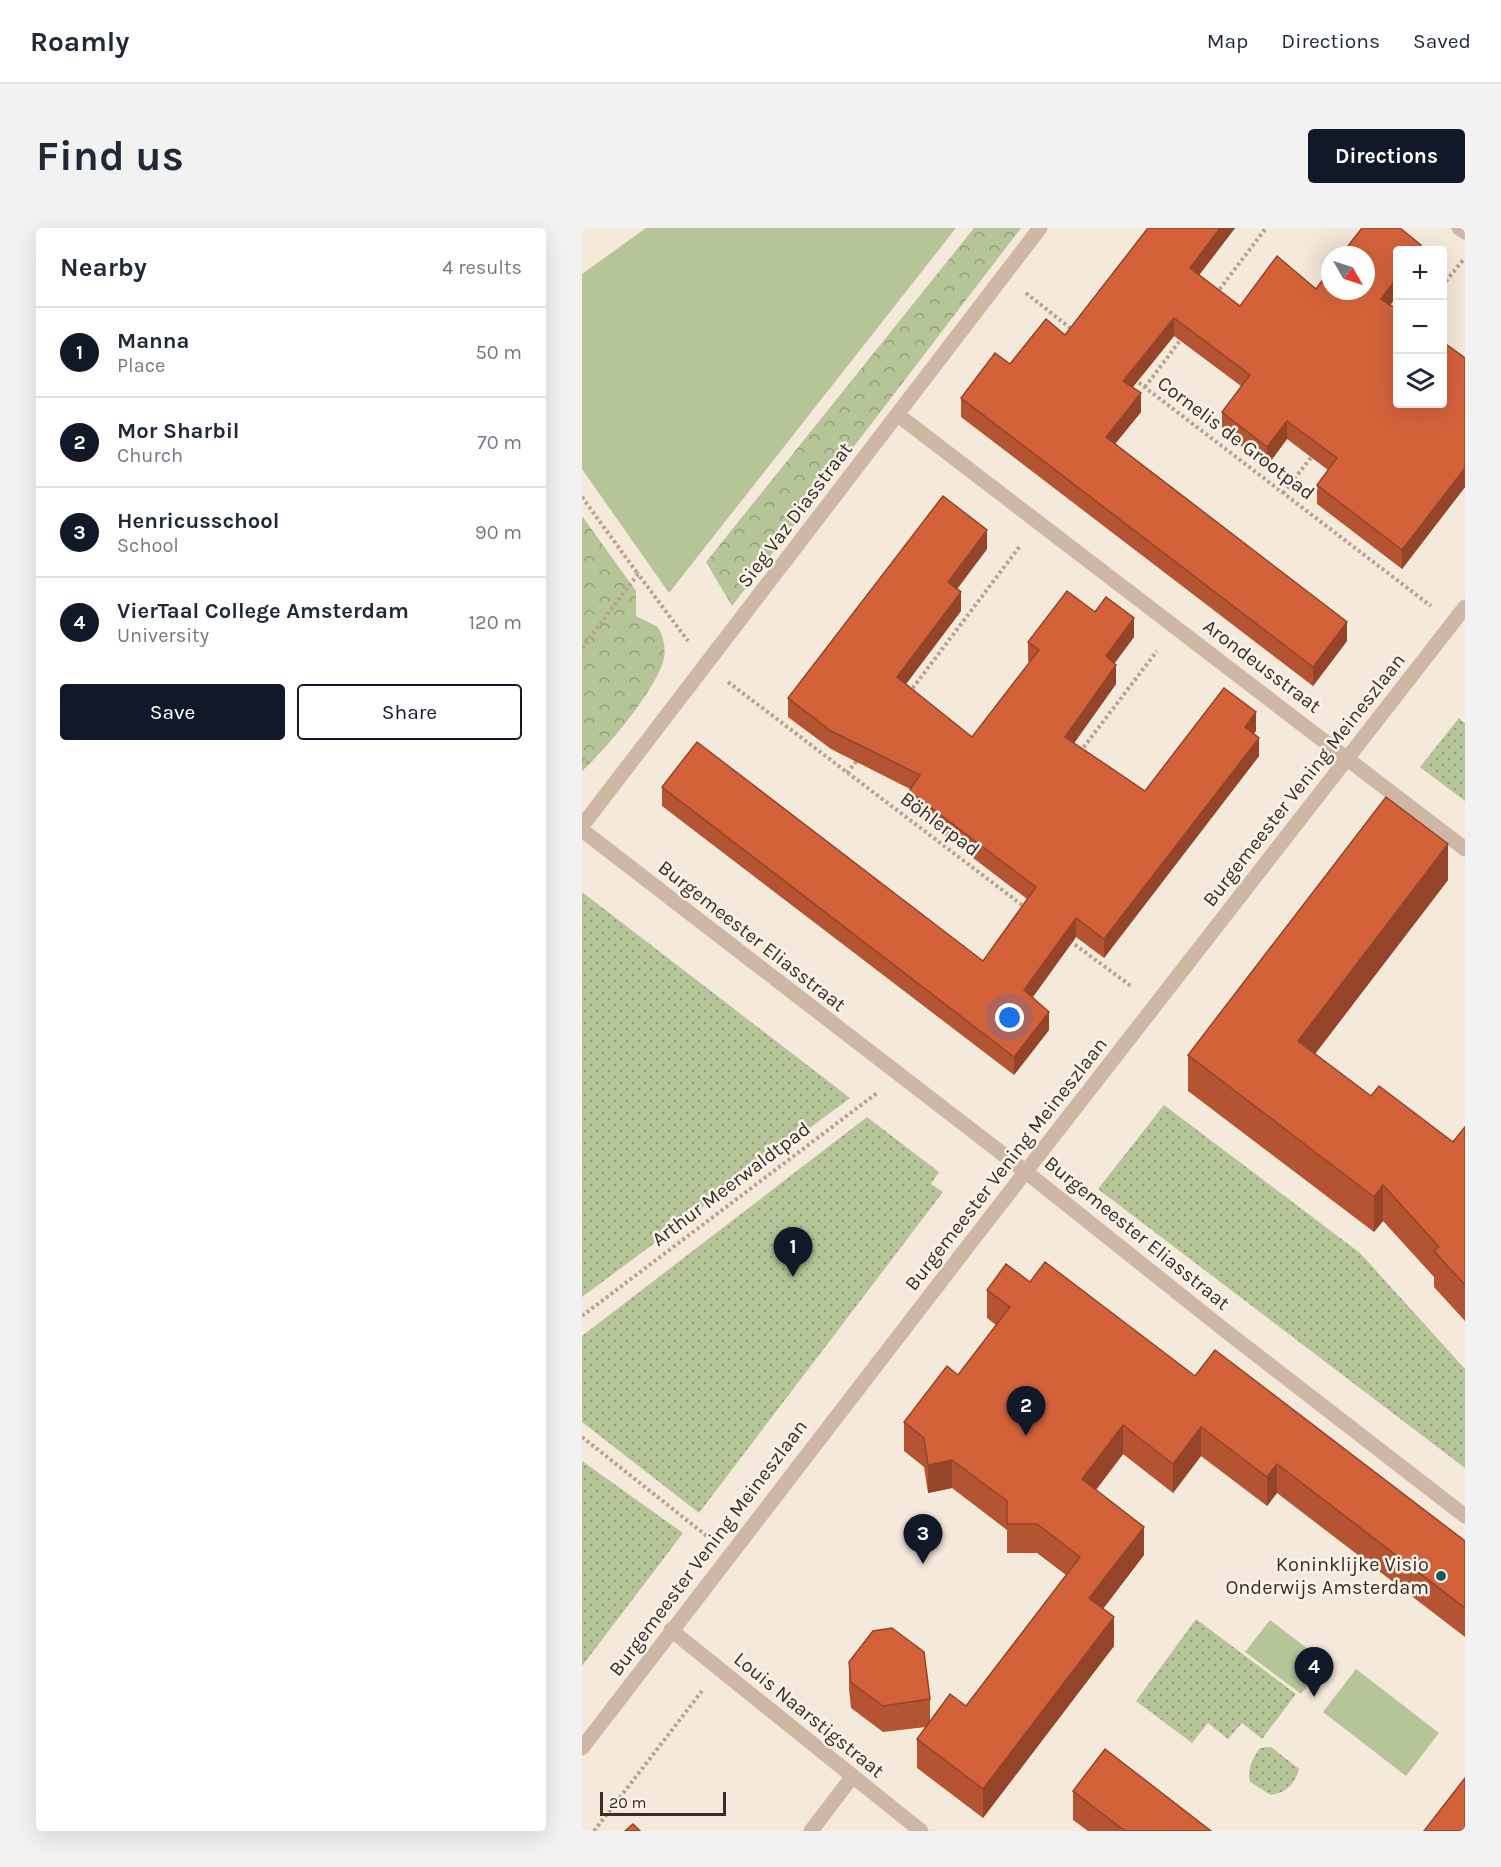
<!DOCTYPE html>
<html lang="en">
<head>
<meta charset="utf-8">
<style>
	:root { --surface:#fff; --page:#f2f2f3; --text:#1f2937; --muted:#747a83; --line:#e0e1e3; --accent:#111827 }
	body { margin:0; font-family:Karla,sans-serif; background:var(--page); color:var(--text) }
	.controls { position:absolute; right:18px; top:18px; display:grid; overflow:hidden; border-radius:6px; box-shadow:0 6px 24px #0002 }
	.controls button { width:54px; height:54px; display:grid; place-items:center; padding:0; border:0; border-bottom:2px solid var(--line); background:var(--surface); color:var(--text); font:30px sans-serif }
	.compass { position:absolute; left:739px; top:18px; width:54px; height:54px; border-radius:50%; background:var(--surface); box-shadow:0 6px 24px #0002; rotate:129deg }
	.scale { position:absolute; left:18px; bottom:15px; width:126px; box-sizing:border-box; padding-left:6px; border:3px solid #392d27; border-top:0; font-size:16px; line-height:21px; white-space:nowrap; color:#392d27; -webkit-text-stroke:4px #fbf3e7; paint-order:stroke }
	.you { position:absolute; left:428px; top:790px; width:21px; height:21px; margin:-15px; border:4px solid #fff; border-radius:50%; background:#1a73e8; box-shadow:0 0 0 9px #1a73e833 }
	.badge { display:grid; place-items:center; width:39px; height:39px; border-radius:50%; background:var(--accent); color:#fff; font-size:20px; font-weight:700 }
	.pin { position:absolute; translate:-50% -50px; filter:drop-shadow(0 2px 3px #0008) }
	.pin::after { content:''; position:absolute; top:32px; width:21px; height:18px; background:inherit; clip-path:polygon(0 0,100% 0,50% 100%) }
	.list { margin:0; padding:0; list-style:none }
	h2 { display:flex; justify-content:space-between; align-items:center; height:78px; margin:0; padding:0 24px; font-size:26px }
	h2 small { font-size:20px; font-weight:400; color:var(--muted) }
	.list li { display:grid; grid-template-columns:39px 1fr auto; gap:18px; align-items:center; box-sizing:border-box; height:90px; padding:0 24px; border-top:2px solid var(--line) }
	.list b { display:block; font-size:22px; white-space:nowrap }
	.list p { margin:0; font-size:20px; white-space:nowrap; color:var(--muted) }
	.list em { font-size:20px; font-style:normal; color:var(--muted) }
	.actions { display:flex; gap:12px; padding:18px 24px }
	.actions a { flex:1; padding:14px 0; border:2px solid var(--accent); border-radius:6px; text-align:center; font-size:21px; color:var(--accent) }
	.actions .main { background:var(--accent); color:#fff }
	.icon { flex:none; width:33px; height:33px; fill:none; stroke:currentColor; stroke-width:2; stroke-linecap:round; stroke-linejoin:round }
	.map { position:relative; flex:none; width:883px; height:1603px; overflow:hidden; border-radius:6px }
	header { display:flex; align-items:center; gap:36px; box-sizing:border-box; height:84px; padding:0 30px; background:var(--surface); border-bottom:2px solid var(--line) }
	header strong { font-size:28px }
	nav { display:flex; gap:33px; margin-inline-start:auto; font-size:21px }
	.intro { display:flex; align-items:center; justify-content:space-between; box-sizing:border-box; height:144px; padding:0 36px }
	h1 { margin:0; font-size:42px }
	.button { padding:15px 27px; border-radius:6px; background:var(--accent); color:#fff; font-size:21px; font-weight:700 }
	main { display:flex; gap:36px; padding:0 36px }
	aside { flex:1; background:var(--surface); border-radius:6px; box-shadow:0 6px 24px #0002 }
	.map>svg:first-child { display:block }
</style>
</head>
<body>
<header>
<strong>Roamly</strong>
<nav><a>Map</a><a>Directions</a><a>Saved</a></nav>
</header>
<div class="intro"><h1>Find us</h1><a class="button">Directions</a></div>
<main>
<aside>
<h2>Nearby<small>4 results</small></h2>
<ul class="list">
<li><span class="badge">1</span><div><b>Manna</b><p>Place</p></div><em>50 m</em></li>
<li><span class="badge">2</span><div><b>Mor Sharbil</b><p>Church</p></div><em>70 m</em></li>
<li><span class="badge">3</span><div><b>Henricusschool</b><p>School</p></div><em>90 m</em></li>
<li><span class="badge">4</span><div><b>VierTaal College Amsterdam</b><p>University</p></div><em>120 m</em></li>
</ul>
<div class="actions"><a class="main">Save</a><a>Share</a></div>
</aside>
<div class="map">
<svg width="883" height="1603" viewBox="0 0 883 1603">
	<defs>
		<pattern id="grass-dots" width="8" height="8" patternUnits="userSpaceOnUse" patternTransform="scale(1.5)"><rect width="8" height="8" fill="#b5c598"/><path d="M2 2h.1M6 6h.1" fill="none" stroke="#94a07c" stroke-width="1.8" stroke-linecap="round"/></pattern>
		<pattern id="forest-crowns" width="20" height="18" patternUnits="userSpaceOnUse" patternTransform="scale(1.5)"><rect width="20" height="18" fill="#b5c598"/><path d="M2 6a3 3 0 1 1 6 0M12 15a3 3 0 1 1 6 0" fill="none" stroke="#94a07c"/></pattern>
	</defs>
	<rect width="100%" height="100%" fill="#f4e9da"/>
	<g fill="url(#grass-dots)">
		<path d="M 877,490 L 883,495 L 883,573 L 838,539 Z"/>
		<path d="M 0,664 L 268,870 L 0,1069 Z"/>
		<path d="M 582,877 L 778,1025 L 883,1141 L 883,1240 L 516,961 Z"/>
		<path d="M 285,889 L 357,944 L 349,956 L 361,964 L 117,1285 L 0,1194 L 0,1108 Z"/>
		<path d="M 0,1233 L 101,1305 L 0,1438 Z"/>
		<path d="M 614,1391 L 714,1466 L 680,1511 L 660,1495 L 646,1511 L 626,1495 L 610,1515 L 554,1473 Z"/>
		<path d="M 689,1519 L 717,1541 C 712,1557 705,1564 689,1567 L 668,1554 C 665,1541 670,1531 678,1520 Z"/>
	</g>
	<g fill="url(#forest-crowns)">
		<path d="M 392,0 L 439,0 L 150,378 L 124,334 Z"/>
		<path d="M 0,288 L 54,363 L 54,388 L 76,399 C 81,409 84,418 82,430 C 77,458 22,524 0,543 Z"/>
	</g>
	<g fill="#b5c598">
		<path d="M 64,0 L 374,0 L 87,365 L 0,241 L 0,46 Z"/>
		<path d="M 688,1392 L 743,1434 L 719,1466 L 663,1424 Z"/>
		<path d="M 774,1441 L 857,1505 L 824,1548 L 741,1484 Z"/>
	</g>
	<g fill="none" stroke-linecap="round" stroke-linejoin="round">
		<g stroke="#baa28f" stroke-width="4" stroke-dasharray="3 3" stroke-linecap="butt">
			<path d="M 860,58 L 881,32"/>
			<path d="M 444,65 L 492,103"/>
			<path d="M 634,66 L 684,0"/>
			<path d="M 552,151 L 849,378"/>
			<path d="M 563,159 L 600,110"/>
			<path d="M 701,265 L 731,227"/>
			<path d="M 0,269 L 56,346"/>
			<path d="M 0,420 L 56,346 L 106,413"/>
			<path d="M 146,454 L 444,680"/>
			<path d="M 327,465 L 438,318"/>
			<path d="M 498,524 L 575,423"/>
			<path d="M 0,530 L 9,537"/>
			<path d="M 265,545 L 277,530"/>
			<path d="M 488,713 L 549,758"/>
			<path d="M 0,1088 L 295,865"/>
			<path d="M 0,1209 L 126,1309"/>
			<path d="M 12,1603 L 120,1463"/>
		</g>
		<g stroke="#ceb8a5" stroke-width="15">
			<path d="M 877,0 L 883,4"/>
			<path d="M 316,187 L 883,621"/>
			<path d="M 0,598 L 458,0"/>
			<path d="M 0,602 L 444,944 L 645,1104 L 883,1288"/>
			<path d="M 89,1402 L 339,1603"/>
			<path d="M 0,1520 L 396,1005 L 883,379"/>
			<path d="M 229,1603 L 270,1549"/>
		</g>
	</g>
	<g fill="#b55432">
		<path d="M 566,0 L 653,0 L 617,47 L 658,78 L 695,28 L 734,61 L 748,42 L 748,63 L 784,63 L 784,27 L 759,27 L 780,0 L 818,0 L 839,17 L 839,22 L 816,22 L 816,67 L 808,77 L 816,82 L 816,176 L 861,176 L 861,114 L 883,130 L 883,259 L 820,341 L 735,276 L 735,257 L 746,242 L 705,211 L 685,238 L 640,203 L 640,184 L 659,158 L 592,108 L 551,159 L 559,165 L 559,184 L 533,216 L 765,394 L 765,413 L 731,458 L 379,189 L 379,170 L 413,125 L 428,136 L 464,91 L 483,107 Z"/>
		<path d="M 405,321 L 375,361 L 379,383 L 324,456 L 390,509 L 448,434 L 446,433 L 446,414 L 513,384 L 552,409 L 532,435 L 534,456 L 492,515 L 563,563 L 674,503 L 672,505 L 677,528 L 522,730 L 494,709 L 451,769 L 467,802 L 432,847 L 80,578 L 80,559 L 401,733 L 445,671 L 327,581 L 327,563 L 328,561 L 249,521 L 206,489 L 206,470 Z"/>
		<path d="M 866,652 L 733,826 L 789,868 L 871,914 L 883,899 L 883,1093 L 852,1059 L 852,1049 L 801,993 L 792,1004 L 606,863 L 606,827 Z"/>
		<path d="M 448,1054 L 613,1148 L 883,1313 L 883,1409 L 695,1265 L 685,1278 L 619,1228 L 591,1265 L 541,1226 L 514,1262 L 562,1327 L 521,1381 L 532,1418 L 401,1590 L 335,1540 L 335,1511 L 344,1499 L 301,1504 L 269,1480 L 267,1461 L 267,1434 L 348,1471 L 348,1493 L 384,1478 L 484,1347 L 455,1325 L 425,1325 L 425,1302 L 370,1260 L 346,1265 L 342,1239 L 322,1223 L 322,1194 L 376,1147 L 414,1097 L 405,1090 L 405,1062 Z"/>
		<path d="M 491,1563 L 629,1603 L 506,1603 L 491,1592 Z"/>
	</g>
	<g fill="#944529">
		<path d="M 638,0 L 653,0 L 608,59 L 608,40 Z"/>
		<path d="M 816,48 L 816,67 L 799,89 L 799,71 Z"/>
		<path d="M 592,90 L 592,108 L 541,171 L 541,153 Z"/>
		<path d="M 559,165 L 559,184 L 524,227 L 524,209 Z"/>
		<path d="M 705,193 L 705,211 L 685,238 L 685,219 Z"/>
		<path d="M 883,240 L 883,259 L 820,341 L 820,322 Z"/>
		<path d="M 405,302 L 405,321 L 366,373 L 366,354 Z"/>
		<path d="M 379,364 L 379,383 L 315,468 L 315,449 Z"/>
		<path d="M 552,390 L 552,409 L 524,447 L 524,428 Z"/>
		<path d="M 765,394 L 765,413 L 731,458 L 731,439 Z"/>
		<path d="M 534,437 L 534,456 L 483,528 L 483,509 Z"/>
		<path d="M 674,484 L 674,503 L 663,517 L 663,499 Z"/>
		<path d="M 677,510 L 677,528 L 522,730 L 522,711 Z"/>
		<path d="M 866,616 L 866,652 L 716,848 L 716,813 Z"/>
		<path d="M 494,690 L 494,709 L 442,781 L 442,762 Z"/>
		<path d="M 467,784 L 467,802 L 432,847 L 432,829 Z"/>
		<path d="M 801,957 L 801,993 L 792,1004 L 792,969 Z"/>
		<path d="M 541,1197 L 541,1226 L 500,1280 L 500,1251 Z"/>
		<path d="M 619,1199 L 619,1228 L 591,1265 L 591,1236 Z"/>
		<path d="M 370,1232 L 370,1260 L 346,1265 L 346,1237 Z"/>
		<path d="M 695,1236 L 695,1265 L 685,1278 L 685,1249 Z"/>
		<path d="M 562,1299 L 562,1327 L 507,1399 L 507,1370 Z"/>
		<path d="M 532,1389 L 532,1418 L 401,1590 L 401,1561 Z"/>
	</g>
	<g fill="#d3623a" stroke="#944529" stroke-width="1.5">
		<path d="M 566,0 L 638,0 L 608,40 L 658,78 L 695,28 L 734,61 L 748,42 L 748,63 L 784,63 L 784,27 L 759,27 L 780,0 L 818,0 L 839,17 L 835,22 L 816,22 L 816,48 L 799,71 L 816,82 L 816,176 L 861,176 L 861,114 L 883,130 L 883,240 L 820,322 L 735,257 L 755,230 L 705,193 L 685,219 L 640,184 L 668,147 L 592,90 L 541,153 L 559,165 L 524,209 L 765,394 L 731,439 L 379,170 L 413,125 L 428,136 L 464,91 L 483,107 Z"/>
		<path d="M 361,268 L 405,302 L 366,354 L 379,364 L 315,449 L 390,509 L 457,422 L 446,414 L 485,363 L 513,384 L 524,369 L 552,390 L 524,428 L 534,437 L 483,509 L 563,563 L 642,460 L 674,484 L 663,499 L 677,510 L 522,711 L 494,690 L 442,762 L 467,784 L 432,829 L 80,559 L 115,514 L 401,733 L 454,659 L 327,563 L 338,547 L 249,503 L 206,470 Z"/>
		<path d="M 804,569 L 866,616 L 716,813 L 789,868 L 797,858 L 871,914 L 883,899 L 883,1057 L 852,1023 L 857,1019 L 801,957 L 792,969 L 606,827 Z"/>
		<path d="M 463,1034 L 613,1148 L 633,1122 L 883,1313 L 883,1380 L 695,1236 L 685,1249 L 619,1199 L 591,1236 L 541,1197 L 500,1251 L 562,1299 L 507,1370 L 532,1389 L 401,1561 L 335,1511 L 368,1466 L 384,1478 L 498,1329 L 455,1296 L 425,1296 L 425,1273 L 370,1232 L 346,1237 L 342,1210 L 322,1194 L 365,1138 L 376,1147 L 428,1079 L 405,1062 L 424,1036 L 448,1054 Z"/>
		<path d="M 310,1400 L 342,1424 L 348,1471 L 301,1478 L 269,1454 L 267,1434 L 291,1403 Z"/>
		<path d="M 523,1521 L 629,1603 L 543,1603 L 491,1563 Z"/>
		<path d="M 883,1550 L 883,1603 L 842,1603 Z"/>
		<path d="M 51,1596 L 58,1603 L 43,1603 Z"/>
	</g>
	<circle fill="#18595f" stroke="#fbf3e7" stroke-width="2" cx="859" cy="1348" r="6"/>
	<g text-anchor="middle" dominant-baseline="central" stroke-width="5" stroke-linejoin="round" paint-order="stroke">
		<g font-size="20" fill="#392d27" stroke="#fbf3e7">
			<text transform="translate(654 210) rotate(37)">Cornelis de Grootpad</text>
			<text transform="translate(213 287) rotate(-53)">Sieg Vaz Diasstraat</text>
			<text transform="translate(680 438) rotate(37)">Arondeusstraat</text>
			<text transform="translate(722 552) rotate(-52)">Burgemeester Vening Meineszlaan</text>
			<text transform="translate(358 596) rotate(37)">Böhlerpad</text>
			<text transform="translate(170 708) rotate(38)">Burgemeester Eliasstraat</text>
			<text transform="translate(424 936) rotate(-52)">Burgemeester Vening Meineszlaan</text>
			<text transform="translate(149 956) rotate(-37)">Arthur Meerwaldtpad</text>
			<text transform="translate(555 1005) rotate(39)">Burgemeester Eliasstraat</text>
			<text transform="translate(126 1320) rotate(-53)">Burgemeester Vening Meineszlaan</text>
			<text transform="translate(227 1487) rotate(39)">Louis Naarstigstraat</text>
		</g>
		<g font-size="20" fill="#392d27" stroke="#fbf3e7" text-anchor="end">
			<text x="847" y="1336">Koninklijke Visio<tspan x="847" dy="23">Onderwijs Amsterdam</tspan></text>
		</g>
	</g>
</svg>
<div class="controls">
<button>+</button>
<button>−</button>
<button><svg class="icon" aria-label="layers" viewBox="0 0 24 24"><path d="M12 4l9 5-9 5-9-5zM3 14l9 5 9-5"/></svg></button>
</div>
<svg class="compass" viewBox="-18 -18 36 36"><path d="M0-13l5 13h-10z" fill="#e53935"/><path d="M0 13l5-13h-10z" fill="#747a83"/></svg>
<div class="scale">20 m</div>
<div class="you"></div>
<div class="pin badge" style="left:211px;top:1049px">1</div>
<div class="pin badge" style="left:444px;top:1208px">2</div>
<div class="pin badge" style="left:341px;top:1336px">3</div>
<div class="pin badge" style="left:732px;top:1469px">4</div>
</div>
</main>
</body>
</html>
